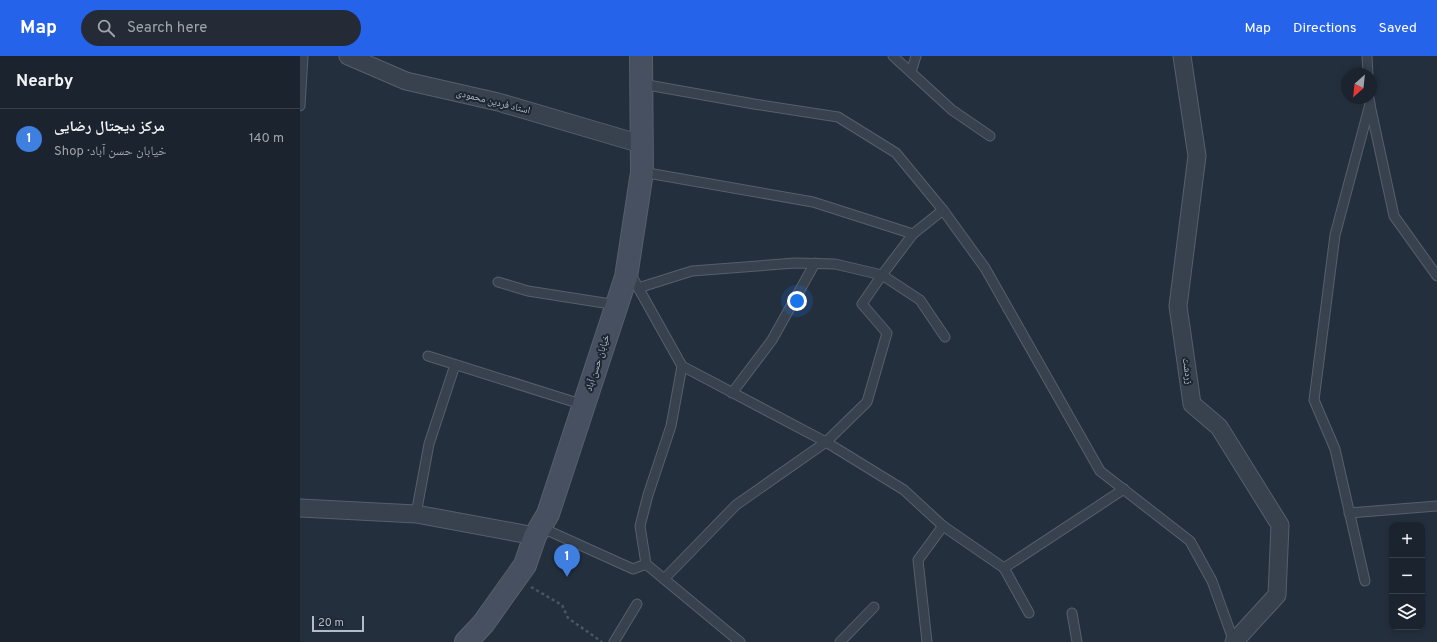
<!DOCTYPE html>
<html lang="en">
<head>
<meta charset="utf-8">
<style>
	:root { --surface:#1b232e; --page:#242b36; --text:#f1f3f6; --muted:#a0a4aa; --line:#39404a; --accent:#2563eb }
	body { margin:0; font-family:Overpass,"Noto Naskh Arabic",sans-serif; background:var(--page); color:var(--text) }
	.controls { position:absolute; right:12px; bottom:12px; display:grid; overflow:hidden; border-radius:8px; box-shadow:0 2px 6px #0003 }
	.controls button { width:36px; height:36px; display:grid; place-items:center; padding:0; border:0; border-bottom:1px solid var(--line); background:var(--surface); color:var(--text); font:20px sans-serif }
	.compass { position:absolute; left:1041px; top:12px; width:36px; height:36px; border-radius:50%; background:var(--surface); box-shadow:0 2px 6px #0003; rotate:207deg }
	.scale { position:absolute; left:12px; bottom:10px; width:52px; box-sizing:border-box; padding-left:4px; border:2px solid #b4bcc9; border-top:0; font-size:11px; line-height:14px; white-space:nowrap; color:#b4bcc9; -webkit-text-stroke:3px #1d2633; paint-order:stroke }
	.you { position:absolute; left:497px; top:245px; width:14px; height:14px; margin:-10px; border:3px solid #fff; border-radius:50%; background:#1a73e8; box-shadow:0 0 0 6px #1a73e833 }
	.badge { display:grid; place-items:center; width:26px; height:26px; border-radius:50%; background:var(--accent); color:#fff; font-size:13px; font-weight:700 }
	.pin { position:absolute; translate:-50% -33px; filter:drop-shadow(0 1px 2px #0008) }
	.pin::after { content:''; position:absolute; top:21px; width:14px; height:12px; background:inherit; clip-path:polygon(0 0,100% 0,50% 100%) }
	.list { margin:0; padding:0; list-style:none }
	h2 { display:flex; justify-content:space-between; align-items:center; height:52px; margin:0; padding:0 16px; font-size:17px }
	h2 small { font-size:13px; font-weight:400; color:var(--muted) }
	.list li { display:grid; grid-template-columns:26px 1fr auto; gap:12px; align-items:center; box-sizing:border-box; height:60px; padding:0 16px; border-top:1px solid var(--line) }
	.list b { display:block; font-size:15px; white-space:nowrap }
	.list p { margin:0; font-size:13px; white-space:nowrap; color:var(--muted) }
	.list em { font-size:13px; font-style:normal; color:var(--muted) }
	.icon { flex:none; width:22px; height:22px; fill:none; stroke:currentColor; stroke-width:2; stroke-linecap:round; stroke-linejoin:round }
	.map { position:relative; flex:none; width:1137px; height:586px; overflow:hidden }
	header { display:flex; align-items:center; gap:24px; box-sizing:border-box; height:56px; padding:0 20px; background:var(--accent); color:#fff }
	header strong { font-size:19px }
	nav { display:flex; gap:22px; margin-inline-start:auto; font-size:14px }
	.search { width:280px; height:36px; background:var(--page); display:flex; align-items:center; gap:10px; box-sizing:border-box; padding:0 14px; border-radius:22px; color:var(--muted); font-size:15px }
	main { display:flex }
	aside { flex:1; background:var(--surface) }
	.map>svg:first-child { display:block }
</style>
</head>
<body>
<header>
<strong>Map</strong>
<div class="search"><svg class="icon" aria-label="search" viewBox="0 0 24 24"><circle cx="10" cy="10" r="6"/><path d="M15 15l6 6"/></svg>Search here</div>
<nav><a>Map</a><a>Directions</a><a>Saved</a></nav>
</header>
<main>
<aside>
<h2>Nearby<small></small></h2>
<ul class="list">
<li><span class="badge" style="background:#3f7fe0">1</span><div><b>مرکز دیجتال رضایی</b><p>Shop · خیابان حسن آباد</p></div><em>140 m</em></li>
</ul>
</aside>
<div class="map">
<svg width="1137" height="586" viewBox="0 0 1137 586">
	<rect width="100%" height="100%" fill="#242f3e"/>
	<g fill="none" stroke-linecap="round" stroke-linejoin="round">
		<defs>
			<g id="service">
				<path d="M 593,0 L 652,54 L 690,80"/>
				<path d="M 1067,0 L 1068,18"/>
				<path d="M 611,16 L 616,0"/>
				<path d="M 342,28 L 454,48 L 538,61 L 596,97 L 643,154 L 685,212 L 800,415 L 890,485 L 912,525 L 934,586"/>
				<path d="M 1070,49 L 1094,160 L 1137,220"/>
				<path d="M 0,50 L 3,0"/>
				<path d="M 342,116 L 513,146 L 613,178"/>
				<path d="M 330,217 L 382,310 L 526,386 L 604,434 L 643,470 L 704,512 L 824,433"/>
				<path d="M 198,226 L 228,235 L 317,249"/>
				<path d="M 338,232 L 392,215 L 495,207 L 535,208 L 582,219 L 620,244 L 645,281"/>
				<path d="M 128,300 L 284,349"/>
				<path d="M 432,337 L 472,284 L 515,207"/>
				<path d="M 1049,457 L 1137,450"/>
				<path d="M 116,458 L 129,388 L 155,309"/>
				<path d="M 240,471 L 333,513 L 346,508 L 340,470 L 348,439 L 371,370 L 382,310"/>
				<path d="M 346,508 L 440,586"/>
				<path d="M 704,512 L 729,557"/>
				<path d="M 364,523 L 436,449 L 526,386 L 567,346 L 587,277 L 562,248 L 582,219 L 613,178 L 643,154"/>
				<path d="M 1065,525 L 1035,393 L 1014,344 L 1035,179 L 1070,48 L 1069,42"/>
				<path d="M 772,557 L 777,586"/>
				<path d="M 314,586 L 337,548"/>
				<path d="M 540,586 L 574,551"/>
				<path d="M 627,586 L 618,504 L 643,470"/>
			</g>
			<g id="minor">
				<path d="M 48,0 L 106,25 L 198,46 L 341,88"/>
				<path d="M 882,0 L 897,100 L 878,250 L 892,348 L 919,371 L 980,469 L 977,539 L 934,586"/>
				<path d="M 0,452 L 116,458 L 235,480"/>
			</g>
			<path id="secondary" d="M 166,586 L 183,568 L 225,509 L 235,480 L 248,458 L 326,221 L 342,116 L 341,0"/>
		</defs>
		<use href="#service" stroke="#565f6c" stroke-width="11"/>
		<use href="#minor" stroke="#565f6c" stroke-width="19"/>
		<use href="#secondary" stroke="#565f6c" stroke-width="24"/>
		<path stroke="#44595c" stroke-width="2.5" stroke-dasharray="3 3" stroke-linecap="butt" d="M 231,531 L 262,549 L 268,562 L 302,586"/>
		<use href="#service" stroke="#38414e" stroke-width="9"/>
		<use href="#minor" stroke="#38414e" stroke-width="17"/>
		<use href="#secondary" stroke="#465061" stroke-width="22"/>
	</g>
	<g text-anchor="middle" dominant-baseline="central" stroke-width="4" stroke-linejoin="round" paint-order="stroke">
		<g font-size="10" fill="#b4bcc9" stroke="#1d2633">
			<text transform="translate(193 46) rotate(14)">استاد فردین محمودی</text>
			<text transform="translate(298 307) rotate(-72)">خیابان حسن آباد</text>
			<text transform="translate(887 315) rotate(82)">زردشت</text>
		</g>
	</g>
</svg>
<div class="controls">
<button>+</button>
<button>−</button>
<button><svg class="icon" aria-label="layers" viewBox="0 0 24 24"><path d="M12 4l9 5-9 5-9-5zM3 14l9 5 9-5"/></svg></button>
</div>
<svg class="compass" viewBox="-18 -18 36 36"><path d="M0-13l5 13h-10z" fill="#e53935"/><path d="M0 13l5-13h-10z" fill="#a0a4aa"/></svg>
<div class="scale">20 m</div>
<div class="you"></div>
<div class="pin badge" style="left:267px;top:521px;background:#3f7fe0">1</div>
</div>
</main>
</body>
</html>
